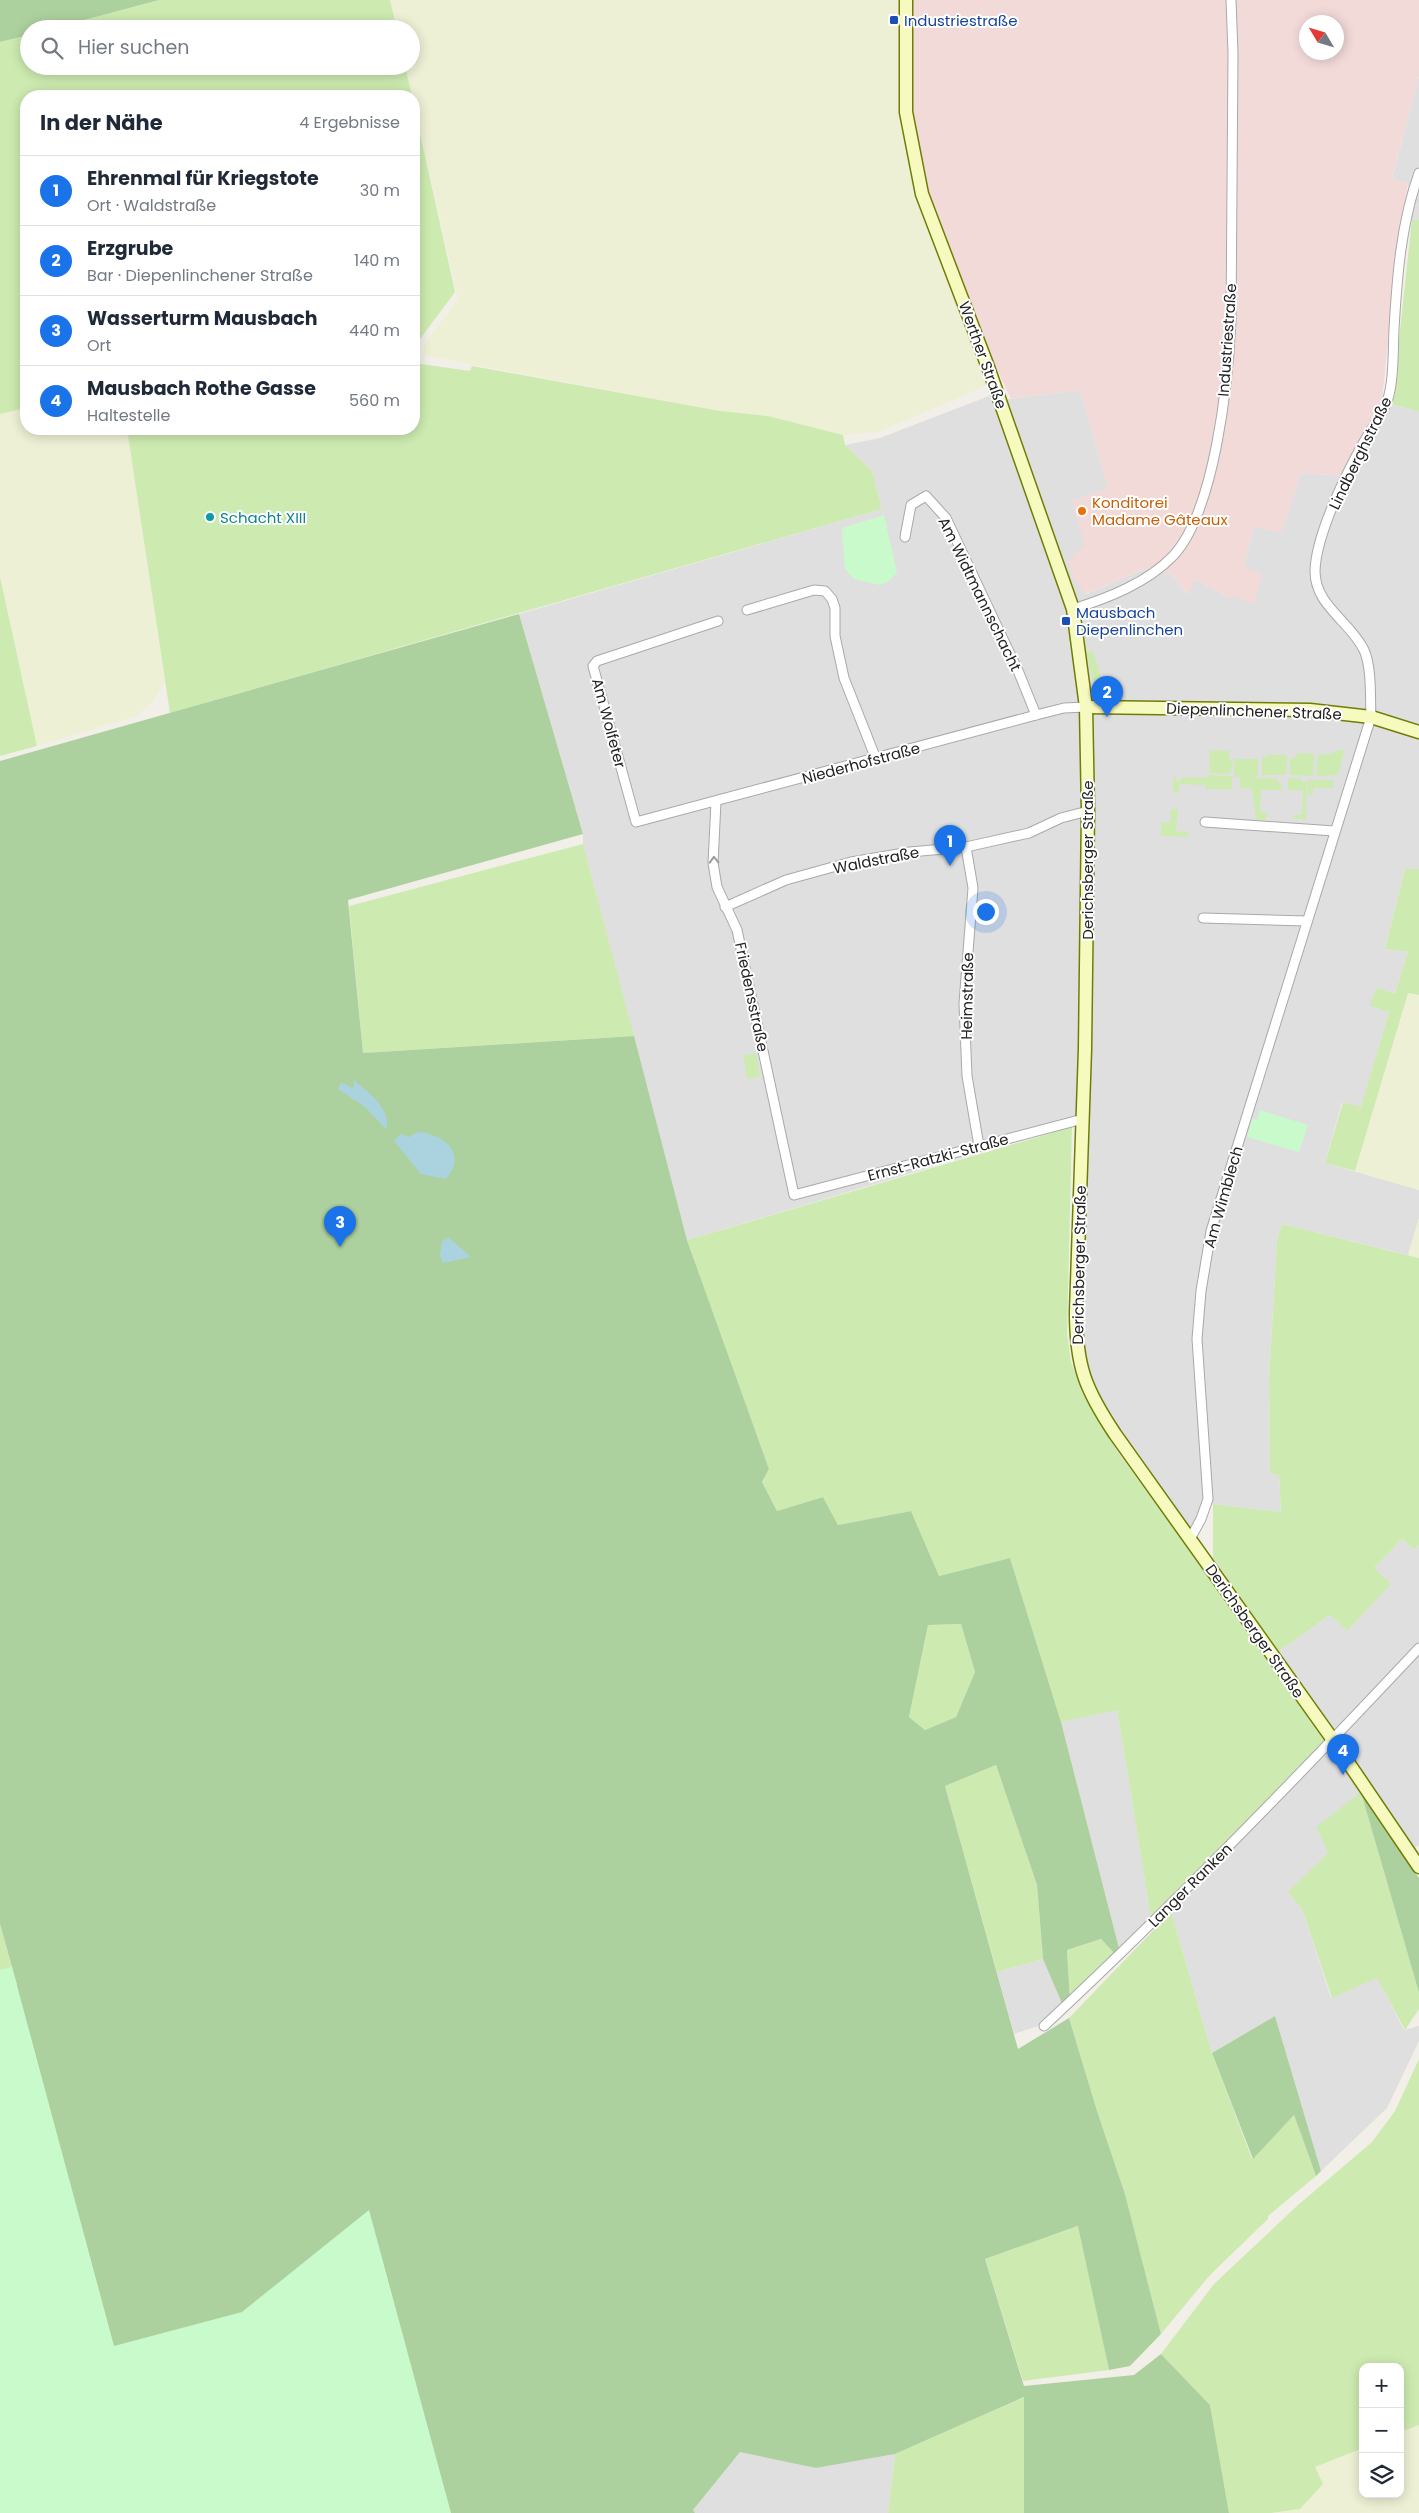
<!DOCTYPE html>
<html lang="de">
<head>
<meta charset="utf-8">
<style>
	:root { --surface:#fff; --page:#f2f2f3; --text:#1f2937; --muted:#747a83; --line:#e0e1e3; --accent:#1a73e8 }
	body { margin:0; font-family:Poppins,sans-serif; background:var(--page); color:var(--text) }
	.controls { position:absolute; right:15px; bottom:15px; display:grid; overflow:hidden; border-radius:10px; box-shadow:0 2px 12px #0003 }
	.controls button { width:45px; height:45px; display:grid; place-items:center; padding:0; border:0; border-bottom:1px solid var(--line); background:var(--surface); color:var(--text); font:25px sans-serif }
	.compass { position:absolute; left:1299px; top:15px; width:45px; height:45px; border-radius:50%; background:var(--surface); box-shadow:0 2px 12px #0003; rotate:308deg }
	.you { position:absolute; left:985px; top:911px; width:18px; height:18px; margin:-12px; border:4px solid #fff; border-radius:50%; background:#1a73e8; box-shadow:0 0 0 8px #1a73e833 }
	.badge { display:grid; place-items:center; width:32px; height:32px; border-radius:50%; background:var(--accent); color:#fff; font-size:16px; font-weight:700 }
	.pin { position:absolute; translate:-50% -41px; filter:drop-shadow(0 1px 2px #0008) }
	.pin::after { content:''; position:absolute; top:26px; width:18px; height:15px; background:inherit; clip-path:polygon(0 0,100% 0,50% 100%) }
	.list { margin:0; padding:0; list-style:none }
	h2 { display:flex; justify-content:space-between; align-items:center; height:65px; margin:0; padding:0 20px; font-size:21px }
	h2 small { font-size:16px; font-weight:400; color:var(--muted) }
	.list li { display:grid; grid-template-columns:32px 1fr auto; gap:15px; align-items:center; box-sizing:border-box; height:70px; padding:0 20px; border-top:1px solid var(--line) }
	.list b { display:block; font-size:19px; white-space:nowrap }
	.list p { margin:0; font-size:16px; white-space:nowrap; color:var(--muted) }
	.list em { font-size:16px; font-style:normal; color:var(--muted) }
	.icon { flex:none; width:28px; height:28px; fill:none; stroke:currentColor; stroke-width:2; stroke-linecap:round; stroke-linejoin:round }
	.map { position:relative; flex:none; width:1419px; height:2513px; overflow:hidden }
	.search { position:absolute; background:var(--surface); box-shadow:0 2px 12px #0003; left:20px; top:20px; width:400px; height:55px; display:flex; align-items:center; gap:12px; box-sizing:border-box; padding:0 18px; border-radius:28px; color:var(--muted); font-size:19px }
	.panel { position:absolute; background:var(--surface); box-shadow:0 2px 12px #0003; left:20px; top:90px; width:400px; height:345px; border-radius:20px }
	.map>svg:first-child { display:block }
</style>
</head>
<body>
<div class="map">
<svg width="1419" height="2513" viewBox="0 0 1419 2513">
	<rect width="100%" height="100%" fill="#f2efe9"/>
	<g fill="#e0dfdf">
		<path d="M 1419,76 L 1419,220 L 1412,219 L 1408,183 L 1392,179 Z"/>
		<path d="M 1080,390 L 1108,488 L 1072,501 L 1086,545 L 1086,594 L 1147,568 L 1171,573 L 1187,594 L 1196,579 L 1230,599 L 1244,566 L 1254,527 L 1281,532 L 1301,473 L 1345,476 L 1382,401 L 1419,412 L 1419,869 L 1405,869 L 1385,949 L 1408,952 L 1395,993 L 1376,988 L 1371,1006 L 1389,1012 L 1361,1108 L 1342,1102 L 1325,1163 L 1419,1190 L 1419,1218 L 1408,1255 L 1282,1224 L 1277,1240 L 1269,1378 L 1270,1472 L 1279,1475 L 1281,1512 L 1213,1504 L 1182,1537 L 1075,1364 L 1069,1332 L 1076,1124 L 687,1240 L 583,844 L 583,834 L 519,614 L 882,509 L 872,471 L 845,445 L 880,438 L 989,396 L 1011,399 Z"/>
		<path d="M 1402,1539 L 1414,1550 L 1419,1545 L 1419,1845 L 1404,1855 L 1328,1853 L 1289,1892 L 1302,1909 L 1331,1998 L 1377,1977 L 1404,2030 L 1419,2026 L 1419,2041 L 1387,2108 L 1321,2171 L 1275,2016 L 1212,2053 L 1171,1912 L 1337,1736 L 1278,1652 L 1330,1615 L 1347,1631 L 1374,1568 Z"/>
		<path d="M 1117,1709 L 1152,1924 L 1121,1956 L 1061,1722 Z"/>
		<path d="M 1043,1959 L 1063,2006 L 1041,2025 L 1014,2034 L 997,1972 Z"/>
		<path d="M 740,2451 L 816,2468 L 895,2454 L 888,2513 L 695,2513 L 693,2510 Z"/>
	</g>
	<path fill="#f2dad9" fill-rule="evenodd" d="M 899,0 L 1419,0 L 1419,76 L 1392,178 L 1408,183 L 1396,263 L 1382,401 L 1345,476 L 1301,473 L 1281,533 L 1254,527 L 1244,566 L 1262,574 L 1254,604 L 1232,596 L 1230,599 L 1196,579 L 1188,595 L 1171,573 L 1147,568 L 1085,594 L 1072,575 L 1068,560 L 1085,545 L 1072,501 L 1108,488 L 1080,390 L 1011,399 L 916,198 L 900,119 ZM 1306,22 L 1336,22 L 1336,52 L 1306,52 Z"/>
	<g fill="#eef0d5">
		<path d="M 390,0 L 899,0 L 900,119 L 916,198 L 985,375 L 986,386 L 878,432 L 843,435 L 768,416 L 720,411 L 422,355 L 424,345 L 458,299 L 414,106 L 414,96 L 412,96 L 405,66 L 411,66 L 411,29 L 397,29 Z"/>
		<path d="M 26,408 L 26,429 L 127,429 L 165,682 L 153,702 L 134,717 L 37,746 L 0,577 L 0,414 Z"/>
		<path d="M 1408,993 L 1419,995 L 1419,1190 L 1355,1171 Z"/>
		<path d="M 1419,1218 L 1419,1258 L 1408,1255 Z"/>
		<path d="M 1419,2425 L 1419,2513 L 1271,2513 L 1300,2509 L 1315,2467 L 1363,2448 L 1363,2494 L 1400,2494 L 1400,2432 Z"/>
	</g>
	<g fill="#cdebb0">
		<path d="M 159,0 L 390,0 L 397,29 L 51,29 Z"/>
		<path d="M 29,35 L 29,66 L 405,66 L 412,96 L 26,96 L 26,408 L 0,414 L 0,42 Z"/>
		<path d="M 414,106 L 455,292 L 414,347 Z"/>
		<path d="M 1412,219 L 1419,220 L 1419,412 L 1392,404 Z"/>
		<path d="M 414,363 L 470,371 L 472,366 L 720,411 L 768,416 L 843,435 L 845,445 L 872,471 L 882,509 L 170,713 L 127,429 L 414,429 Z"/>
		<path d="M 0,577 L 37,746 L 0,756 Z"/>
		<path d="M 1088,651 L 1093,651 L 1104,688 L 1095,688 L 1086,653 Z"/>
		<path d="M 1345,749 L 1338,775 L 1316,776 L 1318,755 C 1330,755 1334,751 1345,749 Z"/>
		<path d="M 1210,750 L 1229,751 L 1229,760 L 1233,760 L 1230,774 L 1209,773 Z"/>
		<path d="M 1297,753 L 1314,754 L 1313,776 L 1290,775 L 1290,758 L 1296,758 Z"/>
		<path d="M 1267,755 L 1287,755 L 1286,775 L 1262,775 L 1262,757 L 1267,757 Z"/>
		<path d="M 1234,759 L 1258,759 L 1258,777 L 1242,777 L 1277,779 L 1278,783 L 1281,783 L 1282,790 L 1261,790 L 1260,812 L 1268,813 L 1265,820 L 1256,820 L 1252,789 L 1239,788 L 1240,777 L 1234,777 Z"/>
		<path d="M 1207,775 L 1232,776 L 1232,789 L 1206,789 L 1206,785 L 1179,784 L 1179,793 L 1173,793 L 1173,777 L 1176,777 L 1176,781 L 1180,782 L 1181,777 L 1206,778 Z"/>
		<path d="M 1288,778 L 1302,778 L 1301,781 L 1307,782 L 1306,819 L 1293,819 L 1293,815 L 1302,814 L 1303,791 L 1288,790 Z"/>
		<path d="M 1308,780 L 1333,780 L 1333,788 L 1313,788 L 1313,795 L 1308,795 Z"/>
		<path d="M 1171,809 L 1178,809 L 1176,831 L 1188,832 L 1187,837 L 1161,836 L 1161,823 L 1170,822 Z"/>
		<path d="M 583,844 L 634,1036 L 363,1053 L 349,906 Z"/>
		<path d="M 1405,869 L 1419,869 L 1419,995 L 1408,993 L 1355,1171 L 1325,1163 L 1343,1102 L 1361,1107 L 1389,1012 L 1370,1006 L 1376,988 L 1395,993 L 1408,952 L 1385,949 Z"/>
		<path d="M 756,1053 L 760,1077 L 747,1079 L 743,1055 Z"/>
		<path d="M 1072,1127 L 1067,1333 L 1071,1362 L 1082,1392 L 1118,1452 L 1277,1671 L 1325,1741 L 1152,1924 L 1117,1710 L 1061,1722 L 1010,1558 L 939,1576 L 911,1511 L 838,1525 L 823,1497 L 777,1511 L 762,1482 L 769,1469 L 687,1240 Z"/>
		<path d="M 1282,1224 L 1419,1258 L 1419,1545 L 1414,1550 L 1402,1539 L 1374,1568 L 1391,1584 L 1347,1631 L 1330,1615 L 1278,1652 L 1213,1558 L 1213,1504 L 1281,1512 L 1279,1475 L 1270,1473 L 1269,1378 L 1277,1240 Z"/>
		<path d="M 961,1624 L 975,1672 L 956,1717 L 925,1730 L 909,1717 L 928,1625 Z"/>
		<path d="M 996,1765 L 1037,1885 L 1043,1959 L 997,1972 L 945,1786 Z"/>
		<path d="M 1361,1792 L 1419,1993 L 1419,2009 L 1405,2030 L 1377,1978 L 1332,1998 L 1302,1909 L 1288,1892 L 1328,1853 L 1316,1827 Z"/>
		<path d="M 1171,1912 L 1212,2053 L 1252,2159 L 1294,2115 L 1316,2176 L 1268,2216 L 1268,2219 L 1210,2275 L 1161,2334 L 1125,2194 L 1097,2111 L 1069,2018 Z"/>
		<path d="M 0,1924 L 17,1986 L 0,1987 Z"/>
		<path d="M 1101,1939 L 1116,1955 L 1070,2000 L 1067,1950 Z"/>
		<path d="M 1419,2059 L 1419,2425 L 1400,2432 L 1400,2367 L 1363,2367 L 1363,2448 L 1315,2467 L 1323,2484 L 1300,2509 L 1271,2513 L 1229,2513 L 1210,2405 L 1161,2354 L 1214,2284 L 1298,2205 L 1372,2142 L 1395,2111 Z"/>
		<path d="M 1079,2226 L 1109,2370 L 1023,2381 L 985,2259 Z"/>
		<path d="M 1025,2397 L 1024,2513 L 888,2513 L 895,2454 Z"/>
	</g>
	<g fill="#add19e" fill-rule="evenodd">
		<path d="M 0,0 L 159,0 L 51,29 L 29,29 L 29,35 L 0,42 Z"/>
		<path d="M 519,614 L 583,834 L 348,900 L 363,1053 L 634,1036 L 687,1240 L 769,1469 L 762,1482 L 777,1511 L 823,1497 L 838,1525 L 911,1511 L 939,1576 L 1010,1558 L 1061,1722 L 1121,1956 L 1116,1955 L 1101,1939 L 1067,1950 L 1070,2000 L 1063,2006 L 1043,1959 L 1037,1885 L 996,1765 L 945,1786 L 1018,2049 L 1069,2018 L 1097,2111 L 1125,2194 L 1161,2334 L 1130,2366 L 1109,2370 L 1078,2226 L 985,2259 L 1024,2386 L 1134,2375 L 1161,2354 L 1210,2405 L 1229,2513 L 1024,2513 L 1024,2397 L 895,2454 L 816,2468 L 740,2452 L 693,2510 L 695,2513 L 204,2513 L 87,2355 L 0,2148 L 17,1985 L 0,1924 L 0,761 ZM 961,1624 L 975,1672 L 956,1717 L 925,1730 L 909,1717 L 928,1625 Z"/>
		<path d="M 1361,1792 L 1419,1878 L 1419,1993 Z"/>
		<path d="M 1275,2016 L 1321,2171 L 1316,2176 L 1294,2115 L 1253,2159 L 1212,2053 Z"/>
	</g>
	<g fill="#c8facc">
		<path d="M 884,515 L 897,573 L 889,581 L 880,585 L 854,579 L 845,569 L 842,528 Z"/>
		<path d="M 1260,1110 L 1308,1125 L 1299,1152 L 1247,1137 L 1252,1118 L 1257,1120 Z"/>
		<path d="M 12,1967 L 114,2346 L 242,2312 L 369,2210 L 451,2513 L 0,2513 L 0,1970 Z"/>
	</g>
	<g fill="#aad3df">
		<path d="M 353,1079 C 366,1091 390,1107 387,1127 L 385,1128 L 364,1106 L 338,1089 L 341,1082 L 352,1088 L 354,1086 Z"/>
		<path d="M 418,1132 C 434,1133 459,1144 454,1165 C 453,1170 448,1175 446,1179 L 421,1174 L 394,1141 L 401,1134 L 409,1137 Z"/>
		<path d="M 449,1238 L 471,1257 L 443,1263 L 440,1255 L 442,1241 Z"/>
	</g>
	<g fill="none" stroke-linecap="round" stroke-linejoin="round">
		<defs>
			<g id="street">
				<path d="M 905,537 L 911,505 L 926,496 L 946,518 L 1019,673 L 1036,715"/>
				<path d="M 1073,609 C 1108,598 1147,583 1173,556 C 1215,511 1228,382 1231,322 L 1233,53 L 1231,0"/>
				<path d="M 747,610 L 814,590 L 825,591 L 832,599 L 835,608 L 835,636 L 844,678 L 876,759"/>
				<path d="M 718,621 L 597,661 L 593,666 L 636,822 L 1036,715 L 1064,708 L 1086,707"/>
				<path d="M 716,802 L 713,863 L 717,887 L 737,930 L 794,1195 L 1083,1119"/>
				<path d="M 1205,822 L 1334,831"/>
				<path d="M 966,847 L 973,888 L 964,1003 L 967,1076 L 979,1146"/>
				<path d="M 725,907 L 786,880 L 851,862 L 910,852 L 966,847 L 1029,833 L 1061,818 L 1088,811"/>
				<path d="M 1203,918 L 1306,921"/>
				<path d="M 1190,1539 L 1201,1519 L 1208,1499 L 1197,1339 L 1201,1291 L 1211,1231 L 1371,717 C 1370,697 1372,668 1364,650 C 1350,621 1315,606 1315,571 C 1316,534 1347,472 1365,440 C 1374,424 1387,409 1390,390 C 1394,371 1393,349 1394,329 C 1397,277 1401,223 1419,173"/>
				<path d="M 1044,2026 C 1174,1905 1297,1778 1419,1648"/>
			</g>
			<g id="secondary">
				<path d="M 906,0 L 906,112 L 922,194 L 988,367 L 1073,609 L 1086,707 L 1088,811 L 1085,1049 L 1076,1312 C 1076,1366 1085,1389 1115,1434 L 1333,1740 L 1419,1867"/>
				<path d="M 1086,707 L 1310,710 L 1371,717 L 1419,732"/>
			</g>
		</defs>
		<use href="#street" stroke="#a9a9a9" stroke-width="11"/>
		<use href="#secondary" stroke="#707d05" stroke-width="15"/>
		<use href="#street" stroke="#fff" stroke-width="9"/>
		<use href="#secondary" stroke="#f7fabf" stroke-width="12"/>
	</g>
	<defs><path id="oneway-chevron" d="M-2-3.5L2.5 0L-2 3.5" fill="none" stroke-width="1.6" stroke-linecap="round" stroke-linejoin="round" transform="scale(1.25)"/></defs>
	<use stroke="#9c9c9c" href="#oneway-chevron" transform="translate(714 860) rotate(-92)"/>
	<g fill="#1a4fb4" stroke="#fff" stroke-width="2">
		<rect x="889" y="15" width="10" height="10" rx="2.5"/>
		<rect x="1061" y="616" width="10" height="10" rx="2.5"/>
	</g>
	<circle fill="#e8710a" stroke="#fff" stroke-width="2" cx="1082" cy="511" r="5"/>
	<circle fill="#0f9aa8" stroke="#fff" stroke-width="2" cx="210" cy="517" r="5"/>
	<g text-anchor="middle" dominant-baseline="central" stroke-width="4" stroke-linejoin="round" paint-order="stroke">
		<g font-size="15" fill="#164399" stroke="#fff" text-anchor="start">
			<text x="904" y="20">Industriestraße</text>
			<text x="1076" y="612">Mausbach<tspan x="1076" dy="17">Diepenlinchen</tspan></text>
		</g>
		<g font-size="15" fill="#222" stroke="#fff">
			<text transform="translate(1227 340) rotate(-86)">Industriestraße</text>
			<text transform="translate(983 355) rotate(70)">Werther Straße</text>
			<text transform="translate(1360 453) rotate(-64)">Lindberghstraße</text>
			<text transform="translate(980 594) rotate(64)">Am Widtmannschacht</text>
			<text transform="translate(1254 711) rotate(2)">Diepenlinchener Straße</text>
			<text transform="translate(609 723) rotate(75)">Am Wolfeter</text>
			<text transform="translate(861 763) rotate(-15)">Niederhofstraße</text>
			<text transform="translate(876 860) rotate(-11)">Waldstraße</text>
			<text transform="translate(1087 860) rotate(-90)">Derichsberger Straße</text>
			<text transform="translate(967 996) rotate(-89)">Heimstraße</text>
			<text transform="translate(752 997) rotate(78)">Friedensstraße</text>
			<text transform="translate(938 1157) rotate(-15)">Ernst-Ratzki-Straße</text>
			<text transform="translate(1223 1197) rotate(-74)">Am Wimblech</text>
			<text transform="translate(1079 1265) rotate(-89)">Derichsberger Straße</text>
			<text transform="translate(1255 1631) rotate(55)">Derichsberger Straße</text>
			<text transform="translate(1190 1885) rotate(-45)">Langer Ranken</text>
		</g>
		<g font-size="15" fill="#c56008" stroke="#fff" text-anchor="start">
			<text x="1092" y="502">Konditorei<tspan x="1092" dy="17">Madame Gâteaux</tspan></text>
		</g>
		<g font-size="15" fill="#0d838f" stroke="#fff" text-anchor="start">
			<text x="220" y="517">Schacht XIII</text>
		</g>
	</g>
</svg>
<div class="controls">
<button>+</button>
<button>−</button>
<button><svg class="icon" aria-label="layers" viewBox="0 0 24 24"><path d="M12 4l9 5-9 5-9-5zM3 14l9 5 9-5"/></svg></button>
</div>
<svg class="compass" viewBox="-18 -18 36 36"><path d="M0-13l5 13h-10z" fill="#e53935"/><path d="M0 13l5-13h-10z" fill="#747a83"/></svg>
<div class="you"></div>
<div class="pin badge" style="left:950px;top:866px">1</div>
<div class="pin badge" style="left:1107px;top:717px">2</div>
<div class="pin badge" style="left:340px;top:1247px">3</div>
<div class="pin badge" style="left:1343px;top:1775px">4</div>
<div class="search"><svg class="icon" aria-label="search" viewBox="0 0 24 24"><circle cx="10" cy="10" r="6"/><path d="M15 15l6 6"/></svg>Hier suchen</div>
<section class="panel">
<h2>In der Nähe<small>4 Ergebnisse</small></h2>
<ul class="list">
<li><span class="badge">1</span><div><b>Ehrenmal für Kriegstote</b><p>Ort · Waldstraße</p></div><em>30 m</em></li>
<li><span class="badge">2</span><div><b>Erzgrube</b><p>Bar · Diepenlinchener Straße</p></div><em>140 m</em></li>
<li><span class="badge">3</span><div><b>Wasserturm Mausbach</b><p>Ort</p></div><em>440 m</em></li>
<li><span class="badge">4</span><div><b>Mausbach Rothe Gasse</b><p>Haltestelle</p></div><em>560 m</em></li>
</ul>
</section>
</div>
</body>
</html>
